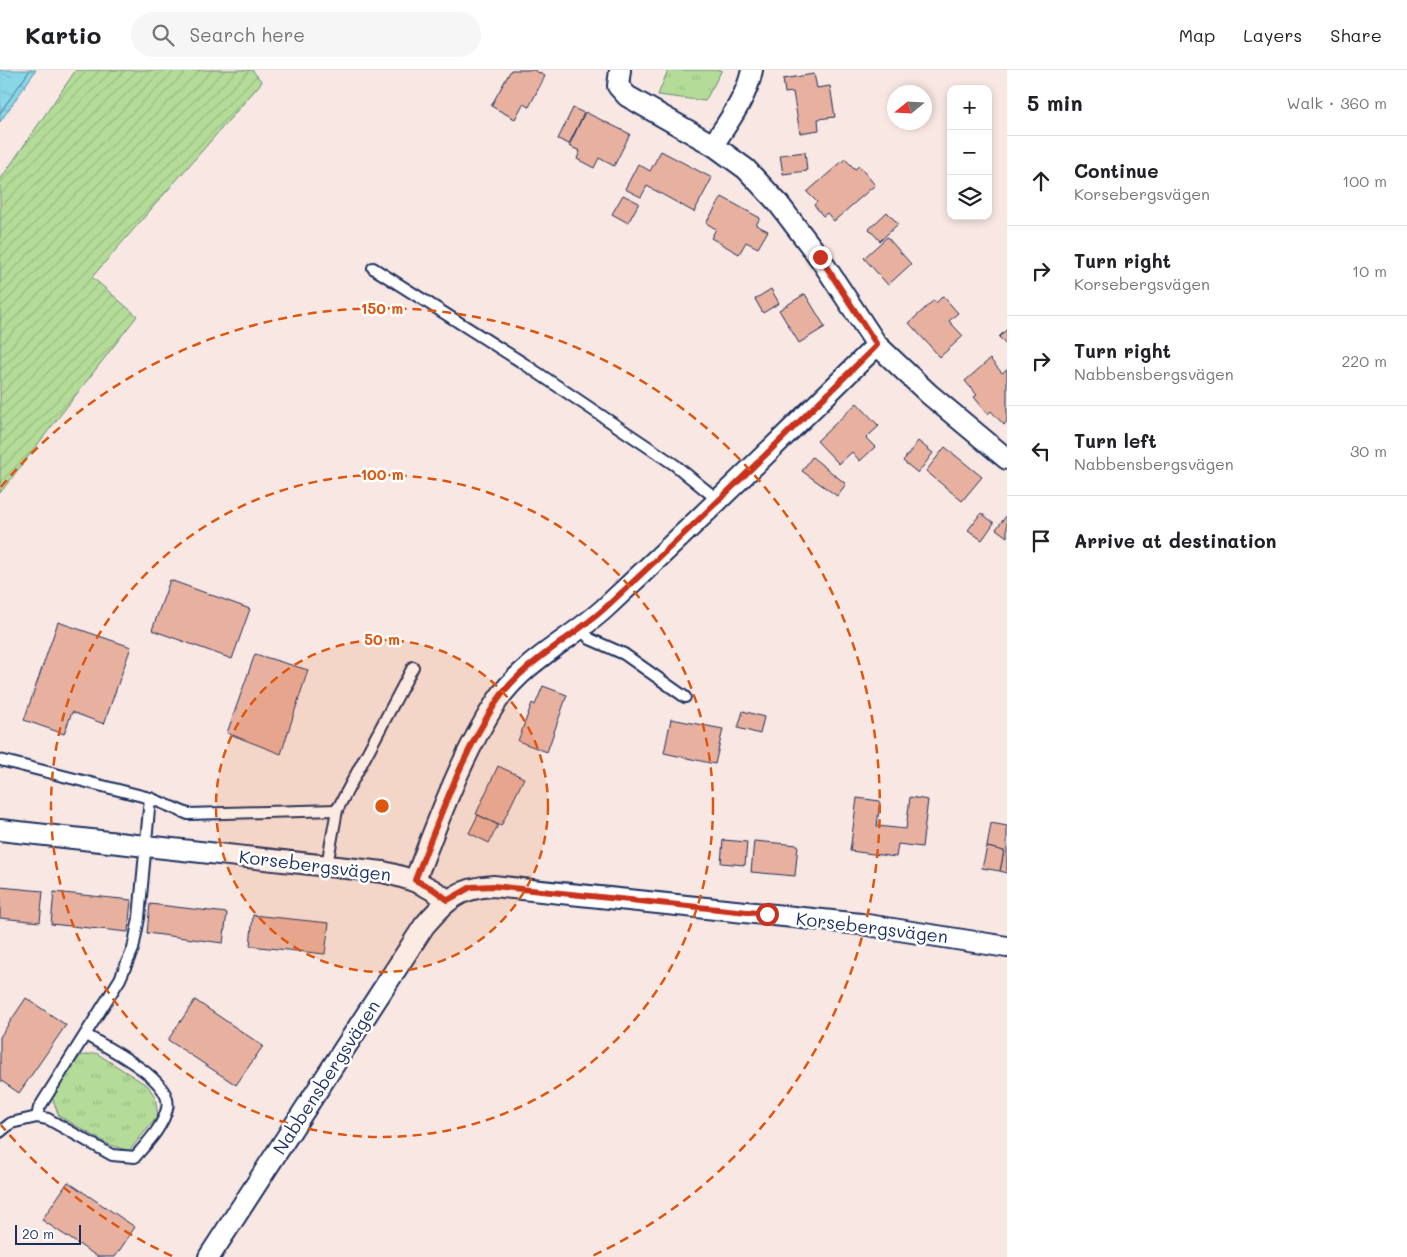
<!DOCTYPE html>
<html lang="en">
<head>
<meta charset="utf-8">
<style>
	:root { --surface:#fff; --page:#f6f6f6; --text:#202124; --muted:#757577; --line:#e0e0e0 }
	body { margin:0; font-family:Mali,sans-serif; background:var(--page); color:var(--text) }
	.controls { position:absolute; right:15px; top:15px; display:grid; overflow:hidden; border-radius:10px; box-shadow:0 2px 8px #0003 }
	.controls button { width:45px; height:45px; display:grid; place-items:center; padding:0; border:0; border-bottom:1px solid var(--line); background:var(--surface); color:var(--text); font:25px sans-serif }
	.compass { position:absolute; left:887px; top:15px; width:45px; height:45px; border-radius:50%; background:var(--surface); box-shadow:0 2px 8px #0003; rotate:252deg }
	.scale { position:absolute; left:15px; bottom:12px; width:66px; box-sizing:border-box; padding-left:5px; border:2px solid #1b2f5e; border-top:0; font-size:14px; line-height:18px; white-space:nowrap; color:#1b2f5e; -webkit-text-stroke:4px #fff; paint-order:stroke }
	.stop { position:absolute; width:15px; height:15px; margin:-11px; border:4px solid #c8321e; border-radius:50%; background:#fff }
	.stop.end { background:#c8321e; border-color:#fff; box-shadow:0 1px 5px #0008 }
	.list { margin:0; padding:0; list-style:none }
	h2 { display:flex; justify-content:space-between; align-items:center; height:65px; margin:0; padding:0 20px; font-size:21px }
	h2 small { font-size:16px; font-weight:400; color:var(--muted) }
	.list li { display:grid; grid-template-columns:32px 1fr auto; gap:15px; align-items:center; box-sizing:border-box; height:90px; padding:0 20px; border-top:1px solid var(--line) }
	.list b { display:block; font-size:19px; white-space:nowrap }
	.list p { margin:0; font-size:16px; white-space:nowrap; color:var(--muted) }
	.list em { font-size:16px; font-style:normal; color:var(--muted) }
	.icon { flex:none; width:28px; height:28px; fill:none; stroke:currentColor; stroke-width:2; stroke-linecap:round; stroke-linejoin:round }
	.map { position:relative; flex:none; width:1007px; height:1187px; overflow:hidden }
	header { display:flex; align-items:center; gap:30px; box-sizing:border-box; height:70px; padding:0 25px; background:var(--surface); border-bottom:1px solid var(--line) }
	header strong { font-size:24px }
	nav { display:flex; gap:28px; margin-inline-start:auto; font-size:18px }
	.search { width:350px; height:45px; background:var(--page); display:flex; align-items:center; gap:12px; box-sizing:border-box; padding:0 18px; border-radius:28px; color:var(--muted); font-size:19px }
	main { display:flex }
	aside { flex:1; background:var(--surface) }
	.map>svg:first-child { display:block }
</style>
</head>
<body>
<header>
<strong>Kartio</strong>
<div class="search"><svg class="icon" aria-label="search" viewBox="0 0 24 24"><circle cx="10" cy="10" r="6"/><path d="M15 15l6 6"/></svg>Search here</div>
<nav><a>Map</a><a>Layers</a><a>Share</a></nav>
</header>
<main>
<div class="map">
<svg width="1007" height="1187" viewBox="0 0 1007 1187">
	<defs>
		<pattern id="park-tufts" width="24" height="20" patternUnits="userSpaceOnUse" patternTransform="scale(1.25)"><rect width="24" height="20" fill="#b4db97"/><path d="M3 7l-1-3M5 7V3M7 7l1-3M15 17l-1-3M17 17v-4M19 17l1-3" fill="none" stroke="#9abc85"/></pattern>
		<pattern id="garden-furrows" width="10" height="10" patternUnits="userSpaceOnUse" patternTransform="scale(1.25)"><rect width="10" height="10" fill="#b4db97"/><path d="M-1 1l2-2M0 10L10 0M9 11l2-2" fill="none" stroke="#9abc85"/></pattern>
		<pattern id="water-ripples" width="26" height="14" patternUnits="userSpaceOnUse" patternTransform="scale(1.25)"><rect width="26" height="14" fill="#88d6e6"/><path d="M2 4q2-2 4 0t4 0M15 11q2-2 4 0t4 0" fill="none" stroke="#75b8c8"/></pattern>
	</defs>
	<rect width="100%" height="100%" fill="#f8e7e2"/>
	<filter id="ink" filterUnits="userSpaceOnUse"><feTurbulence type="fractalNoise" baseFrequency=".02" numOctaves="2"/><feDisplacementMap in="SourceGraphic" scale="10" xChannelSelector="R" yChannelSelector="G"/><feConvolveMatrix kernelMatrix="1 2 1 2 8 2 1 2 1" color-interpolation-filters="sRGB"/></filter>
	<g filter="url(#ink)">
		<g fill="url(#park-tufts)" stroke="#68857a">
			<path d="M 668,0 L 722,0 L 705,31 L 658,25 Z"/>
			<path d="M 96,983 L 148,1016 L 155,1027 L 158,1046 L 129,1081 L 108,1074 L 59,1046 L 52,1027 L 80,986 Z"/>
		</g>
		<path fill="url(#garden-furrows)" stroke="#68857a" d="M 76,0 L 252,0 L 262,12 L 92,207 L 137,246 L 0,423 L 0,110 Z"/>
		<path fill="url(#water-ripples)" stroke="#5c93b0" d="M 0,0 L 36,0 L 0,52 Z"/>
		<g fill="none" stroke-linecap="round" stroke-linejoin="round">
			<path stroke="#477294" stroke-width="1" d="M 0,43 L 30,0"/>
		</g>
		<g fill="#e8b09e" stroke="#1b2f5e">
			<path d="M 511,0 L 534,0 L 545,6 L 529,37 L 523,34 L 515,49 L 491,36 Z"/>
			<path d="M 814,4 L 817,18 L 830,16 L 835,47 L 818,49 L 819,60 L 800,63 L 793,22 L 785,23 L 783,9 Z"/>
			<path d="M 573,38 L 584,43 L 569,74 L 558,69 Z"/>
			<path d="M 585,42 L 630,64 L 614,96 L 599,88 L 594,98 L 577,89 L 580,81 L 569,76 Z"/>
			<path d="M 661,81 L 712,108 L 694,142 L 647,116 L 641,127 L 625,119 L 638,94 L 650,101 Z"/>
			<path d="M 805,82 L 807,101 L 783,104 L 780,85 Z"/>
			<path d="M 845,89 L 855,99 L 859,96 L 875,115 L 834,151 L 827,143 L 823,146 L 814,135 L 817,132 L 807,122 Z"/>
			<path d="M 623,125 L 639,133 L 628,153 L 612,144 Z"/>
			<path d="M 722,127 L 760,148 L 756,155 L 768,161 L 758,178 L 746,172 L 739,184 L 711,168 L 716,159 L 706,153 Z"/>
			<path d="M 887,142 L 898,154 L 880,171 L 869,159 Z"/>
			<path d="M 887,167 L 911,194 L 888,215 L 864,188 Z"/>
			<path d="M 771,219 L 779,233 L 763,243 L 755,229 Z"/>
			<path d="M 805,224 L 825,257 L 799,273 L 779,240 Z"/>
			<path d="M 943,226 L 958,243 L 949,251 L 963,266 L 940,287 L 909,253 L 934,230 L 936,233 Z"/>
			<path d="M 1007,259 L 1007,276 L 999,267 Z"/>
			<path d="M 990,289 L 1002,303 L 1007,299 L 1007,351 L 1004,355 L 991,341 L 988,344 L 974,327 L 977,325 L 965,311 Z"/>
			<path d="M 857,333 L 879,356 L 866,368 L 875,377 L 860,391 L 852,382 L 839,394 L 817,371 Z"/>
			<path d="M 918,371 L 933,383 L 918,403 L 903,391 Z"/>
			<path d="M 945,377 L 982,407 L 962,431 L 926,401 Z"/>
			<path d="M 812,387 L 846,414 L 837,426 L 802,401 Z"/>
			<path d="M 981,443 L 994,453 L 982,470 L 968,460 Z"/>
			<path d="M 1007,445 L 1007,467 L 996,459 Z"/>
			<path d="M 170,510 L 250,539 L 232,589 L 152,560 Z"/>
			<path d="M 58,552 L 131,577 L 104,654 L 72,642 L 64,664 L 24,650 Z"/>
			<path d="M 255,584 L 308,600 L 281,684 L 227,663 Z"/>
			<path d="M 543,616 L 567,625 L 547,682 L 518,671 L 532,633 L 535,635 Z"/>
			<path d="M 743,641 L 764,647 L 760,664 L 738,658 Z"/>
			<path d="M 671,649 L 723,659 L 715,694 L 664,683 Z"/>
			<path d="M 498,696 L 524,708 L 501,756 L 476,744 Z"/>
			<path d="M 910,727 L 928,730 L 922,777 L 898,774 L 896,787 L 850,781 L 857,728 L 880,731 L 877,756 L 906,759 Z"/>
			<path d="M 478,745 L 498,755 L 489,773 L 469,763 Z"/>
			<path d="M 991,753 L 1007,756 L 1007,803 L 1000,801 L 1004,781 L 987,777 Z"/>
			<path d="M 723,770 L 747,772 L 745,795 L 721,793 Z"/>
			<path d="M 754,771 L 798,775 L 795,806 L 751,802 Z"/>
			<path d="M 987,777 L 1004,781 L 1000,801 L 982,798 Z"/>
			<path d="M 0,817 L 43,821 L 40,852 L 0,848 Z"/>
			<path d="M 54,822 L 131,830 L 128,862 L 51,854 Z"/>
			<path d="M 150,834 L 227,843 L 223,873 L 147,863 Z"/>
			<path d="M 253,845 L 329,853 L 325,884 L 250,876 Z"/>
			<path d="M 26,928 L 66,955 L 19,1023 L 0,1010 L 0,967 Z"/>
			<path d="M 195,930 L 263,976 L 236,1015 L 168,970 Z"/>
			<path d="M 68,1112 L 135,1157 L 115,1187 L 98,1187 L 42,1150 Z"/>
		</g>
		<g fill="none" stroke-linecap="round" stroke-linejoin="round">
			<defs>
				<g id="lane">
					<path d="M 373,198 L 523,293 L 675,395 L 718,430"/>
					<path d="M 580,557 L 590,569 L 624,584 L 685,627"/>
					<path d="M 0,690 L 150,728 L 188,744 L 337,740 L 327,795"/>
					<path d="M 337,740 L 413,597"/>
					<path d="M 37,1047 L 48,1049 L 112,1085 L 135,1087 C 147,1073 162,1058 167,1039 C 175,1010 107,978 86,965"/>
					<path d="M 0,1062 L 11,1053 L 37,1047 L 39,1038 L 120,909 L 133,879 L 139,848 L 150,728"/>
				</g>
				<g id="street">
					<path d="M 620,0 L 618,16 L 627,26 L 713,75 L 746,99 L 778,133 L 819,187 L 877,275 L 929,324 L 1007,389"/>
					<path d="M 713,75 C 728,52 747,27 752,0"/>
					<path d="M 0,760 L 383,802 C 408,808 427,814 447,830"/>
					<path d="M 415,810 C 439,749 461,686 497,631 C 524,591 570,570 605,538 C 697,452 787,364 877,275"/>
					<path d="M 209,1187 L 424,856 C 446,830 459,818 493,816 L 861,854 L 1007,877"/>
				</g>
			</defs>
			<use href="#lane" stroke="#1b2f5e" stroke-width="14"/>
			<use href="#street" stroke="#1b2f5e" stroke-width="24"/>
			<use href="#lane" stroke="#fff" stroke-width="10"/>
			<use href="#street" stroke="#fff" stroke-width="20"/>
		</g>
	</g>
	<g fill="none" stroke-linecap="round" stroke-linejoin="round" filter="url(#ink)">
		<path stroke="#c8321e" stroke-width="6" d="M 767,844 L 493,816 L 471,817 L 448,830 L 433,819 L 415,810 C 439,749 461,686 497,631 C 524,591 570,570 605,538 C 698,452 787,364 877,275 L 820,187"/>
	</g>
	<circle cx="382" cy="736" r="166" fill="#de5710" fill-opacity=".12"/>
	<g fill="none" stroke="#de5710" stroke-width="2.5" stroke-dasharray="9 6">
		<circle cx="382" cy="736" r="166"/>
		<circle cx="382" cy="736" r="331"/>
		<path d="M172 1186A497 497 0 0 1 1 1055M1 417A497 497 0 1 1 592 1186"/>
	</g>
	<g text-anchor="middle" dominant-baseline="central" stroke-width="5" stroke-linejoin="round" paint-order="stroke">
		<g font-size="18" fill="#1b2f5e" stroke="#fff">
			<text transform="translate(315 795) rotate(7)">Korsebergsvägen</text>
			<text transform="translate(872 857) rotate(7)">Korsebergsvägen</text>
			<text transform="translate(326 1007) rotate(-57)">Nabbensbergsvägen</text>
		</g>
	</g>
	<circle cx="382" cy="736" r="8" fill="#de5710" stroke="#fff" stroke-width="2.5"/>
	<g font-size="15" text-anchor="middle" font-weight="bold" fill="#de5710" stroke="#fff" stroke-width="5" stroke-linejoin="round" paint-order="stroke">
		<text x="382" y="244">150 m</text>
		<text x="382" y="410">100 m</text>
		<text x="382" y="575">50 m</text>
	</g>
</svg>
<div class="controls">
<button>+</button>
<button>−</button>
<button><svg class="icon" aria-label="layers" viewBox="0 0 24 24"><path d="M12 4l9 5-9 5-9-5zM3 14l9 5 9-5"/></svg></button>
</div>
<svg class="compass" viewBox="-18 -18 36 36"><path d="M0-13l5 13h-10z" fill="#e53935"/><path d="M0 13l5-13h-10z" fill="#757577"/></svg>
<div class="scale">20 m</div>
<div class="stop" style="left:767px;top:844px"></div>
<div class="stop end" style="left:820px;top:187px"></div>
</div>
<aside>
<h2>5 min<small>Walk · 360 m</small></h2>
<ul class="list">
<li><svg class="icon" aria-label="ahead" viewBox="0 0 24 24"><path d="M12 20V5M6 11l6-6 6 6"/></svg><div><b>Continue</b><p>Korsebergsvägen</p></div><em>100 m</em></li>
<li><svg class="icon" aria-label="right" viewBox="0 0 24 24"><path d="M7 20v-9h11M14 6l5 5-5 5"/></svg><div><b>Turn right</b><p>Korsebergsvägen</p></div><em>10 m</em></li>
<li><svg class="icon" aria-label="right" viewBox="0 0 24 24"><path d="M7 20v-9h11M14 6l5 5-5 5"/></svg><div><b>Turn right</b><p>Nabbensbergsvägen</p></div><em>220 m</em></li>
<li><svg class="icon" aria-label="left" viewBox="0 0 24 24"><path d="M17 20v-9H6M10 6l-5 5 5 5"/></svg><div><b>Turn left</b><p>Nabbensbergsvägen</p></div><em>30 m</em></li>
<li><svg class="icon" aria-label="arrive" viewBox="0 0 24 24"><path d="M6 21V4h12l-3 4 3 4H6"/></svg><div><b>Arrive at destination</b></div></li>
</ul>
</aside>
</main>
</body>
</html>
